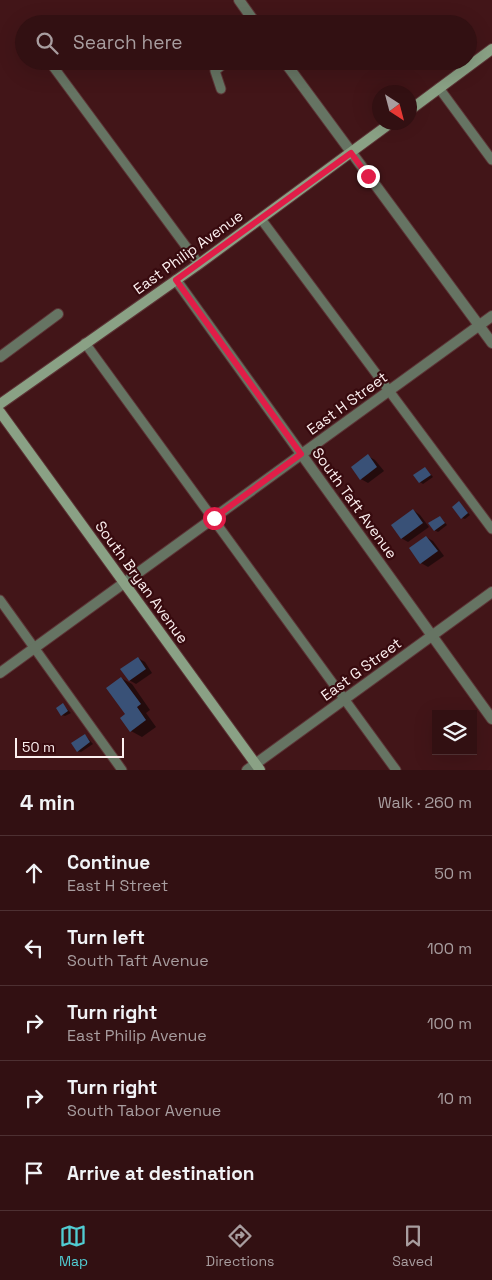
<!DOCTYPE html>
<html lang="en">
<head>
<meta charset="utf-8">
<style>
	:root { --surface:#321012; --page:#3d1e20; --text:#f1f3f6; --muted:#a89d9f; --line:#4d3032; --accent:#51ccd2 }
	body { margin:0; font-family:"Space Grotesk",sans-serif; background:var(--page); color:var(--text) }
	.controls { position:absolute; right:15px; bottom:15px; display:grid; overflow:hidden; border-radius:0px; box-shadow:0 5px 20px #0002 }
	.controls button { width:45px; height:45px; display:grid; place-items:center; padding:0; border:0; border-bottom:1px solid var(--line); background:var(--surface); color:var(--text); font:25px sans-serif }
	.compass { position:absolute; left:372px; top:85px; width:45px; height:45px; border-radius:50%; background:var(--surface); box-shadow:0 5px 20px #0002; rotate:144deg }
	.scale { position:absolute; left:15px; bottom:12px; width:109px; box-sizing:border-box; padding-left:5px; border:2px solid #fcefef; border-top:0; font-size:14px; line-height:18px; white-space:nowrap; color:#fcefef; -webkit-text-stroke:4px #370a0e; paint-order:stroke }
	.stop { position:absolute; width:15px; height:15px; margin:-11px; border:4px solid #e11d48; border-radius:50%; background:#fff }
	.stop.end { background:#e11d48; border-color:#fff; box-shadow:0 1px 5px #0008 }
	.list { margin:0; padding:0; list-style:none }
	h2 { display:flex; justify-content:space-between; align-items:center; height:65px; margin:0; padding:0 20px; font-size:21px }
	h2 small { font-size:16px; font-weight:400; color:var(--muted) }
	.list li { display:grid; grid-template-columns:32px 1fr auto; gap:15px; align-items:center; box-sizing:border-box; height:75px; padding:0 20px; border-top:1px solid var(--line) }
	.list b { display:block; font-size:19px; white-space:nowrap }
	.list p { margin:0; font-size:16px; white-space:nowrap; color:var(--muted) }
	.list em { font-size:16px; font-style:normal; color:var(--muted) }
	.icon { flex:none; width:28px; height:28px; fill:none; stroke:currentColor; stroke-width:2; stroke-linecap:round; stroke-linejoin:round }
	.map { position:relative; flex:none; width:492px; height:770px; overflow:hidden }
	.search { position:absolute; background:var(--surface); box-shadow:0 5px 20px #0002; left:15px; right:15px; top:15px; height:55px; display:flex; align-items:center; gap:12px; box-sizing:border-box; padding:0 18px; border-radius:28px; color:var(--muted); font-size:19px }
	.sheet { height:440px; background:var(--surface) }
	nav { display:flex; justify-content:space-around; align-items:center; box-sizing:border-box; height:70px; border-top:1px solid var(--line); background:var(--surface); font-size:14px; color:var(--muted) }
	nav a { display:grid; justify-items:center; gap:2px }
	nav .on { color:var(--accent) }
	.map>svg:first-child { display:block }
</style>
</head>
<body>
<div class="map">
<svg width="492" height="770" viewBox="0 0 492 770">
	<rect width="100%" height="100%" fill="#421518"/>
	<g fill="#0007">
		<path d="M 368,456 L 375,460 L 384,471 L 368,483 L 361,479 Z"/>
		<path d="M 425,468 L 433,477 L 423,484 L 420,482 Z"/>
		<path d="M 459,503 L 470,515 L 465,519 L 462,518 Z"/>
		<path d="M 413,510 L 420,515 L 429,527 L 408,542 L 401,538 Z"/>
		<path d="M 440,517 L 447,525 L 438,532 L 434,530 Z"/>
		<path d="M 426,537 L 433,541 L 444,556 L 428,567 L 421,563 L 411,549 Z"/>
		<path d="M 138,658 L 145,662 L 152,673 L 136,684 L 129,680 Z"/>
		<path d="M 121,678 L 132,684 L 150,710 L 146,713 L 156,727 L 142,737 L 131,731 Z"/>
		<path d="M 63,705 L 71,713 L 65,716 L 62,715 Z"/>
		<path d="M 85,735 L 93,744 L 81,752 L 77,751 Z"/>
	</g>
	<g fill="#395177">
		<path d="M 368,454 L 377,467 L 360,480 L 351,467 Z"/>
		<path d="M 425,467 L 431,475 L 419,483 L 413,475 Z"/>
		<path d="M 459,501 L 468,513 L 461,519 L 452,507 Z"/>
		<path d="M 413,509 L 423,523 L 401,539 L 391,525 Z"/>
		<path d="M 440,516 L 445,523 L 434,531 L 428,523 Z"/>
		<path d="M 426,536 L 438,551 L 420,564 L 409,548 Z"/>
		<path d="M 138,657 L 146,669 L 129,681 L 120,669 Z"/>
		<path d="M 121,677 L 141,704 L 137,707 L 146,720 L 130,732 L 120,718 L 125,714 L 106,688 Z"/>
		<path d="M 63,703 L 68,711 L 61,716 L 56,708 Z"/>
		<path d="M 85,734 L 90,742 L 77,752 L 71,743 Z"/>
	</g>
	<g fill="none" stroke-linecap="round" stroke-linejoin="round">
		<defs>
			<g id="lane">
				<path d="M 49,61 L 199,264"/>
				<path d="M 439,88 L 492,160"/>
				<path d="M 221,89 L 215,71 L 227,61"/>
				<path d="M 261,219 L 492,529"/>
				<path d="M 85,343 L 396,770"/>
				<path d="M 0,600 L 122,770"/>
			</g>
			<g id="street">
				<path d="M 239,0 L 256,24"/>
				<path d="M 284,61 L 492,343"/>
				<path d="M 176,280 L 492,719"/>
				<path d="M 0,357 L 58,314"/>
				<path d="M 0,673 L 492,316"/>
				<path d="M 247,770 L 492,592"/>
			</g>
			<g id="secondary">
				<path d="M 410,110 L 492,49"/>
				<path d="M 0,404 L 199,264 L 392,122"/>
				<path d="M 0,412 L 260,770"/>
			</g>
		</defs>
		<use href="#lane" stroke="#5c3436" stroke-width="11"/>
		<use href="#street" stroke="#5c3436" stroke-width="12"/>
		<use href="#secondary" stroke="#5c3436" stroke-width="12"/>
		<use href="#lane" stroke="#667463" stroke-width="9"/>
		<use href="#street" stroke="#667463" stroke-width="10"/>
		<use href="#secondary" stroke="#8aa185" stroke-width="10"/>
	</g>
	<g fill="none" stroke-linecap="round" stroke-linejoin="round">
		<path stroke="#e11d48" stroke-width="6" d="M 214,518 L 301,454 L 176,280 L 351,153 L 368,176"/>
	</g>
	<g text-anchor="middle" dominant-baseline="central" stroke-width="4.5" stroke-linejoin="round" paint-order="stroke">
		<g font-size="15" fill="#fcefef" stroke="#370a0e">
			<text transform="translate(188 252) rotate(-36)">East Philip Avenue</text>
			<text transform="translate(347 403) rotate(-36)">East H Street</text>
			<text transform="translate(355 503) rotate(54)">South Taft Avenue</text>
			<text transform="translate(142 582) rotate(54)">South Bryan Avenue</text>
			<text transform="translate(361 669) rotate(-36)">East G Street</text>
		</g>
	</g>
</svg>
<div class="controls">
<button><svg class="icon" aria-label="layers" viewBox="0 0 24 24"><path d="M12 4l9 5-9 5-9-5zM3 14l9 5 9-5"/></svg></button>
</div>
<svg class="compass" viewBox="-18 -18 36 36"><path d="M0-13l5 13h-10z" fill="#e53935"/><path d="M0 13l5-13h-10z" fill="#a89d9f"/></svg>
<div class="scale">50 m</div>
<div class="stop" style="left:214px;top:518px"></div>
<div class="stop end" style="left:368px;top:176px"></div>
<div class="search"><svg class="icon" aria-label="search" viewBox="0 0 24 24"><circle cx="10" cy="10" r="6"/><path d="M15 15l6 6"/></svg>Search here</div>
</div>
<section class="sheet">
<h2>4 min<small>Walk · 260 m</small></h2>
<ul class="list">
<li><svg class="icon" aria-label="ahead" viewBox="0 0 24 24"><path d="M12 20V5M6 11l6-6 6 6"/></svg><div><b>Continue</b><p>East H Street</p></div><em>50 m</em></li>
<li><svg class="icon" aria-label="left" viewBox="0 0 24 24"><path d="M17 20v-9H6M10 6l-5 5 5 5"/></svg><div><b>Turn left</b><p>South Taft Avenue</p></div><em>100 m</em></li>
<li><svg class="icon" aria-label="right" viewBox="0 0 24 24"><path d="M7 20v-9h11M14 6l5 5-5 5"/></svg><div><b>Turn right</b><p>East Philip Avenue</p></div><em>100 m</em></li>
<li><svg class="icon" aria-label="right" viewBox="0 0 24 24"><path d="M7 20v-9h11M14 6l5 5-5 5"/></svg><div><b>Turn right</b><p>South Tabor Avenue</p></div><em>10 m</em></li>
<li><svg class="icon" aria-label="arrive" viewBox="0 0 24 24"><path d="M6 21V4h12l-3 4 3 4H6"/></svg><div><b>Arrive at destination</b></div></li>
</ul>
</section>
<nav>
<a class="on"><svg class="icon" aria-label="map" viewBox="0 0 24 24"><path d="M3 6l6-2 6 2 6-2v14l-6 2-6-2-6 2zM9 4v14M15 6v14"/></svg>Map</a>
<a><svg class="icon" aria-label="directions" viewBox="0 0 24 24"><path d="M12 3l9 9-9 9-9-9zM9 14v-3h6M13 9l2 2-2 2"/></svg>Directions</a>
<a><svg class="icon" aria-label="saved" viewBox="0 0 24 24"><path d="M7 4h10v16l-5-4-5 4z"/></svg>Saved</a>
</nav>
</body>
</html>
